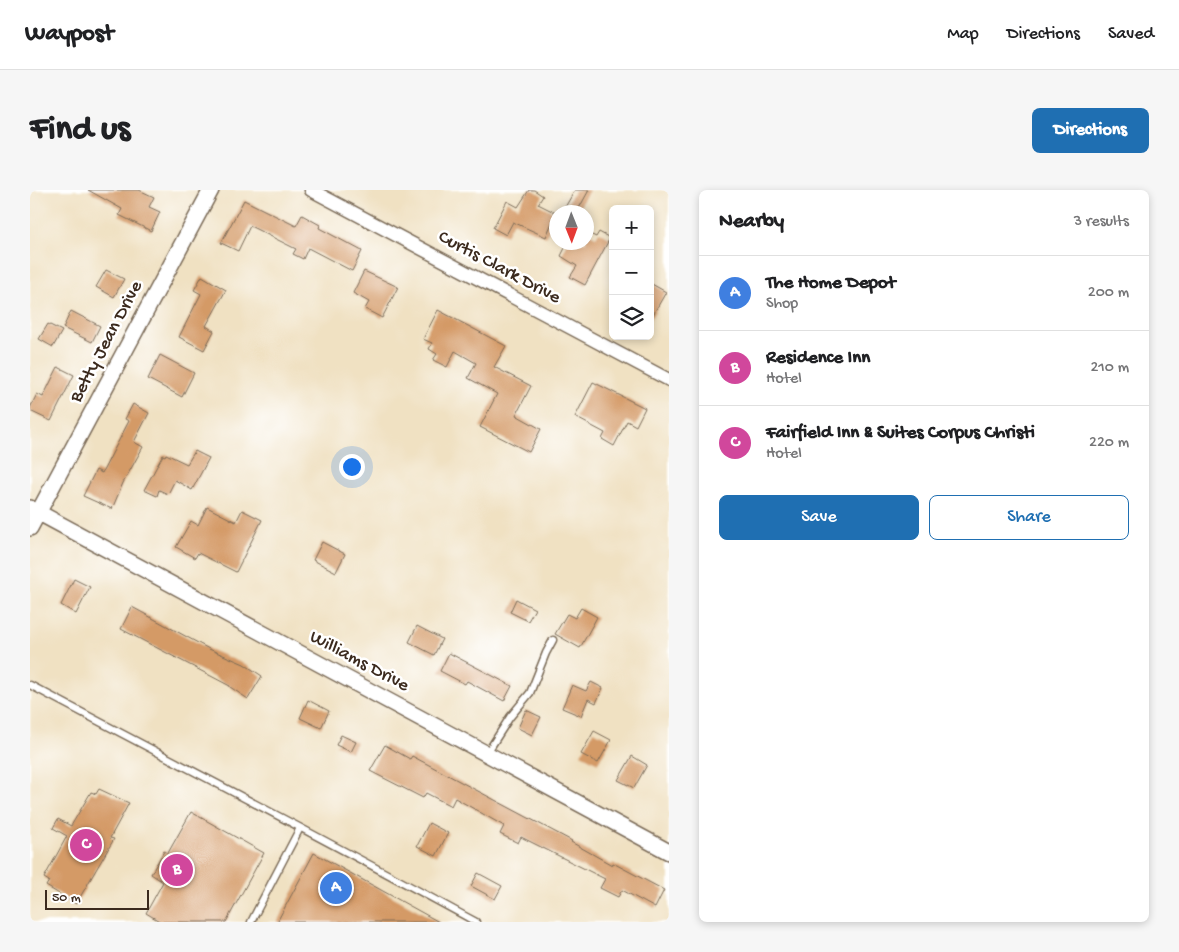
<!DOCTYPE html>
<html lang="en">
<head>
<meta charset="utf-8">
<style>
	:root { --surface:#fff; --page:#f6f6f6; --text:#202124; --muted:#757577; --line:#e0e0e0; --accent:#1f6fb2 }
	body { margin:0; font-family:"Gochi Hand",sans-serif; background:var(--page); color:var(--text) }
	.controls { position:absolute; right:15px; top:15px; display:grid; overflow:hidden; border-radius:8px; box-shadow:0 2px 8px #0003 }
	.controls button { width:45px; height:45px; display:grid; place-items:center; padding:0; border:0; border-bottom:1px solid var(--line); background:var(--surface); color:var(--text); font:25px sans-serif }
	.compass { position:absolute; left:519px; top:15px; width:45px; height:45px; border-radius:50%; background:var(--surface); box-shadow:0 2px 8px #0003; rotate:179deg }
	.scale { position:absolute; left:15px; bottom:12px; width:104px; box-sizing:border-box; padding-left:5px; border:2px solid #3b2a1e; border-top:0; font-size:14px; line-height:18px; white-space:nowrap; color:#3b2a1e; -webkit-text-stroke:4px #fff; paint-order:stroke }
	.you { position:absolute; left:321px; top:276px; width:18px; height:18px; margin:-12px; border:4px solid #fff; border-radius:50%; background:#1a73e8; box-shadow:0 0 0 8px #1a73e833 }
	.badge { display:grid; place-items:center; width:32px; height:32px; border-radius:50%; background:var(--accent); color:#fff; font-size:16px; font-weight:700 }
	.pin { position:absolute; translate:-50% -50%; border:2px solid #fff; box-shadow:0 1px 5px #0006 }
	.list { margin:0; padding:0; list-style:none }
	h2 { display:flex; justify-content:space-between; align-items:center; height:65px; margin:0; padding:0 20px; font-size:21px }
	h2 small { font-size:16px; font-weight:400; color:var(--muted) }
	.list li { display:grid; grid-template-columns:32px 1fr auto; gap:15px; align-items:center; box-sizing:border-box; height:75px; padding:0 20px; border-top:1px solid var(--line) }
	.list b { display:block; font-size:19px; white-space:nowrap }
	.list p { margin:0; font-size:16px; white-space:nowrap; color:var(--muted) }
	.list em { font-size:16px; font-style:normal; color:var(--muted) }
	.actions { display:flex; gap:10px; padding:15px 20px }
	.actions a { flex:1; padding:11px 0; border:1px solid var(--accent); border-radius:8px; text-align:center; font-size:18px; color:var(--accent) }
	.actions .main { background:var(--accent); color:#fff }
	.icon { flex:none; width:28px; height:28px; fill:none; stroke:currentColor; stroke-width:2; stroke-linecap:round; stroke-linejoin:round }
	.map { position:relative; flex:none; width:639px; height:732px; overflow:hidden; border-radius:8px }
	header { display:flex; align-items:center; gap:30px; box-sizing:border-box; height:70px; padding:0 25px; background:var(--surface); border-bottom:1px solid var(--line) }
	header strong { font-size:24px }
	nav { display:flex; gap:28px; margin-inline-start:auto; font-size:18px }
	.intro { display:flex; align-items:center; justify-content:space-between; box-sizing:border-box; height:120px; padding:0 30px }
	h1 { margin:0; font-size:35px }
	.button { padding:12px 22px; border-radius:8px; background:var(--accent); color:#fff; font-size:18px; font-weight:700 }
	main { display:flex; gap:30px; padding:0 30px }
	aside { flex:1; background:var(--surface); border-radius:8px; box-shadow:0 2px 8px #0003 }
	.map>svg:first-child { display:block }
</style>
</head>
<body>
<header>
<strong>Waypost</strong>
<nav><a>Map</a><a>Directions</a><a>Saved</a></nav>
</header>
<div class="intro"><h1>Find us</h1><a class="button">Directions</a></div>
<main>
<div class="map">
<svg width="639" height="732" viewBox="0 0 639 732">
	<rect width="100%" height="100%" fill="#fff"/>
	<filter id="ink" filterUnits="userSpaceOnUse"><feTurbulence type="fractalNoise" baseFrequency=".02" numOctaves="2"/><feDisplacementMap in="SourceGraphic" scale="10" xChannelSelector="R" yChannelSelector="G"/><feConvolveMatrix kernelMatrix="1 2 1 2 8 2 1 2 1" color-interpolation-filters="sRGB"/></filter>
	<filter id="wash" filterUnits="userSpaceOnUse"><feTurbulence type="fractalNoise" baseFrequency=".0096" numOctaves="4" result="noise"/><feDisplacementMap in="SourceGraphic" scale="20" xChannelSelector="R" yChannelSelector="G"/><feGaussianBlur stdDeviation="1.12" result="paint"/><feColorMatrix in="noise" values="0 0 0 0 0 0 0 0 0 0 0 0 0 0 0 0 0 1.4 0 .05"/><feComposite in="paint" operator="in"/></filter>
	<g filter="url(#wash)">
		<rect width="100%" height="100%" fill="#f0e1c2"/>
		<g id="blocks">
			<g fill="#d49a66">
				<path d="M 58,0 L 109,0 L 124,7 L 119,17 L 130,22 L 121,41 L 89,25 L 92,19 Z"/>
				<path d="M 499,0 L 504,0 L 513,6 L 508,14 L 526,23 L 516,47 L 483,32 L 476,45 L 463,38 L 477,11 L 488,17 Z"/>
				<path d="M 545,0 L 559,0 L 547,22 L 542,22 L 534,19 Z"/>
				<path d="M 214,10 L 266,36 L 272,25 L 290,35 L 289,38 L 332,61 L 322,81 L 278,58 L 273,69 L 263,64 L 266,59 L 220,36 L 208,61 L 191,53 Z"/>
				<path d="M 556,42 L 566,47 L 569,42 L 580,48 L 555,95 L 540,87 L 547,76 L 531,66 L 538,52 L 556,52 Z"/>
				<path d="M 76,80 L 94,89 L 84,107 L 66,97 Z"/>
				<path d="M 334,81 L 368,97 L 352,128 L 335,119 L 339,112 L 323,103 Z"/>
				<path d="M 172,86 L 196,100 L 176,136 L 184,141 L 174,160 L 149,147 L 171,104 L 164,100 Z"/>
				<path d="M 620,93 L 636,102 L 620,130 Z"/>
				<path d="M 408,120 L 476,156 L 464,177 L 501,196 L 486,225 L 511,239 L 499,262 L 450,237 L 467,204 L 438,188 L 446,173 L 425,161 L 417,177 L 403,170 L 407,164 L 399,159 L 402,153 L 393,149 Z"/>
				<path d="M 41,121 L 70,136 L 62,152 L 33,138 Z"/>
				<path d="M 18,134 L 32,141 L 23,157 L 9,149 Z"/>
				<path d="M 130,165 L 164,183 L 152,207 L 118,189 Z"/>
				<path d="M 28,177 L 44,185 L 21,231 L 0,221 L 0,218 L 7,204 L 13,207 Z"/>
				<path d="M 563,192 L 615,218 L 606,236 L 597,231 L 584,256 L 572,249 L 575,243 L 545,227 Z"/>
				<path d="M 103,214 L 119,223 L 104,252 L 113,257 L 93,293 L 82,319 L 53,306 L 66,280 L 72,283 L 99,231 L 95,229 Z"/>
				<path d="M 165,261 L 179,268 L 162,300 L 145,290 L 138,304 L 129,300 L 127,306 L 114,300 L 133,265 L 135,266 L 136,264 L 157,274 Z"/>
				<path d="M 177,317 L 206,332 L 212,320 L 232,330 L 206,382 L 168,363 L 165,368 L 146,357 L 161,331 L 168,335 Z"/>
				<path d="M 292,352 L 315,364 L 306,382 L 283,370 Z"/>
				<path d="M 44,389 L 60,397 L 46,424 L 31,415 Z"/>
				<path d="M 486,409 L 505,419 L 498,431 L 480,422 Z"/>
				<path d="M 102,417 L 179,459 L 214,474 L 232,486 L 218,509 L 200,497 L 200,496 L 91,439 Z"/>
				<path d="M 551,418 L 567,427 L 550,458 L 525,444 L 537,424 L 545,428 Z"/>
				<path d="M 387,436 L 412,449 L 404,465 L 379,452 Z"/>
				<path d="M 419,463 L 482,496 L 474,511 L 437,491 L 435,494 L 410,481 Z"/>
				<path d="M 561,492 L 573,498 L 566,513 L 558,509 L 551,526 L 532,518 L 542,495 L 556,501 Z"/>
				<path d="M 278,510 L 299,521 L 291,538 L 270,528 Z"/>
				<path d="M 496,520 L 511,527 L 502,545 L 488,538 Z"/>
				<path d="M 564,541 L 581,550 L 568,573 L 551,564 Z"/>
				<path d="M 311,545 L 326,552 L 321,562 L 306,555 Z"/>
				<path d="M 355,555 L 380,569 L 382,566 L 542,651 L 541,652 L 582,675 L 583,673 L 634,700 L 625,718 L 592,700 L 588,707 L 570,698 L 575,689 L 491,647 L 488,653 L 470,644 L 474,636 L 425,608 L 421,616 L 396,603 L 393,608 L 340,581 Z"/>
				<path d="M 602,566 L 617,575 L 604,598 L 588,590 Z"/>
				<path d="M 69,599 L 99,613 L 80,648 L 84,649 L 46,714 L 16,696 L 19,691 L 14,688 L 37,646 L 23,638 L 28,629 L 41,636 L 61,602 L 66,604 Z"/>
				<path d="M 161,622 L 234,663 L 196,732 L 131,732 L 116,723 L 133,692 L 121,684 L 134,661 L 138,663 Z"/>
				<path d="M 399,633 L 418,643 L 406,666 L 387,656 Z"/>
				<path d="M 284,663 L 409,732 L 247,732 Z"/>
				<path d="M 448,683 L 472,696 L 465,709 L 441,696 Z"/>
			</g>
		</g>
	</g>
	<g filter="url(#ink)">
		<use href="#blocks" fill-opacity="0" stroke="#7a6a57" stroke-width="1"/>
		<g fill="none" stroke-linecap="round" stroke-linejoin="round">
			<defs>
				<g id="service">
					<path d="M 0,495 C 149,574 298,651 446,732"/>
					<path d="M 457,563 L 480,527 L 500,503 L 516,463 L 523,450"/>
					<path d="M 221,732 L 270,638"/>
				</g>
				<path id="minor" d="M 281,0 L 639,190"/>
				<g id="tertiary">
					<path d="M 0,318 L 639,662"/>
					<path d="M 0,338 L 181,0"/>
				</g>
			</defs>
			<use href="#service" stroke="#7a6a57" stroke-width="9"/>
			<use href="#minor" stroke="#7a6a57" stroke-width="15"/>
			<use href="#tertiary" stroke="#7a6a57" stroke-width="18"/>
			<use href="#service" stroke="#fff" stroke-width="6"/>
			<use href="#minor" stroke="#fff" stroke-width="12"/>
			<use href="#tertiary" stroke="#fff" stroke-width="15"/>
		</g>
	</g>
	<g text-anchor="middle" dominant-baseline="central" stroke-width="5" stroke-linejoin="round" paint-order="stroke">
		<g font-size="19" fill="#3b2a1e" stroke="#fff">
			<text transform="translate(469 78) rotate(28)">Curtis Clark Drive</text>
			<text transform="translate(77 152) rotate(-62)">Betty Jean Drive</text>
			<text transform="translate(329 472) rotate(28)">Williams Drive</text>
		</g>
	</g>
</svg>
<div class="controls">
<button>+</button>
<button>−</button>
<button><svg class="icon" aria-label="layers" viewBox="0 0 24 24"><path d="M12 4l9 5-9 5-9-5zM3 14l9 5 9-5"/></svg></button>
</div>
<svg class="compass" viewBox="-18 -18 36 36"><path d="M0-13l5 13h-10z" fill="#e53935"/><path d="M0 13l5-13h-10z" fill="#757577"/></svg>
<div class="scale">50 m</div>
<div class="you"></div>
<div class="pin badge" style="left:306px;top:698px;background:#3f7fe0">A</div>
<div class="pin badge" style="left:147px;top:680px;background:#d1479c">B</div>
<div class="pin badge" style="left:56px;top:655px;background:#d1479c">C</div>
</div>
<aside>
<h2>Nearby<small>3 results</small></h2>
<ul class="list">
<li><span class="badge" style="background:#3f7fe0">A</span><div><b>The Home Depot</b><p>Shop</p></div><em>200 m</em></li>
<li><span class="badge" style="background:#d1479c">B</span><div><b>Residence Inn</b><p>Hotel</p></div><em>210 m</em></li>
<li><span class="badge" style="background:#d1479c">C</span><div><b>Fairfield Inn &amp; Suites Corpus Christi</b><p>Hotel</p></div><em>220 m</em></li>
</ul>
<div class="actions"><a class="main">Save</a><a>Share</a></div>
</aside>
</main>
</body>
</html>
